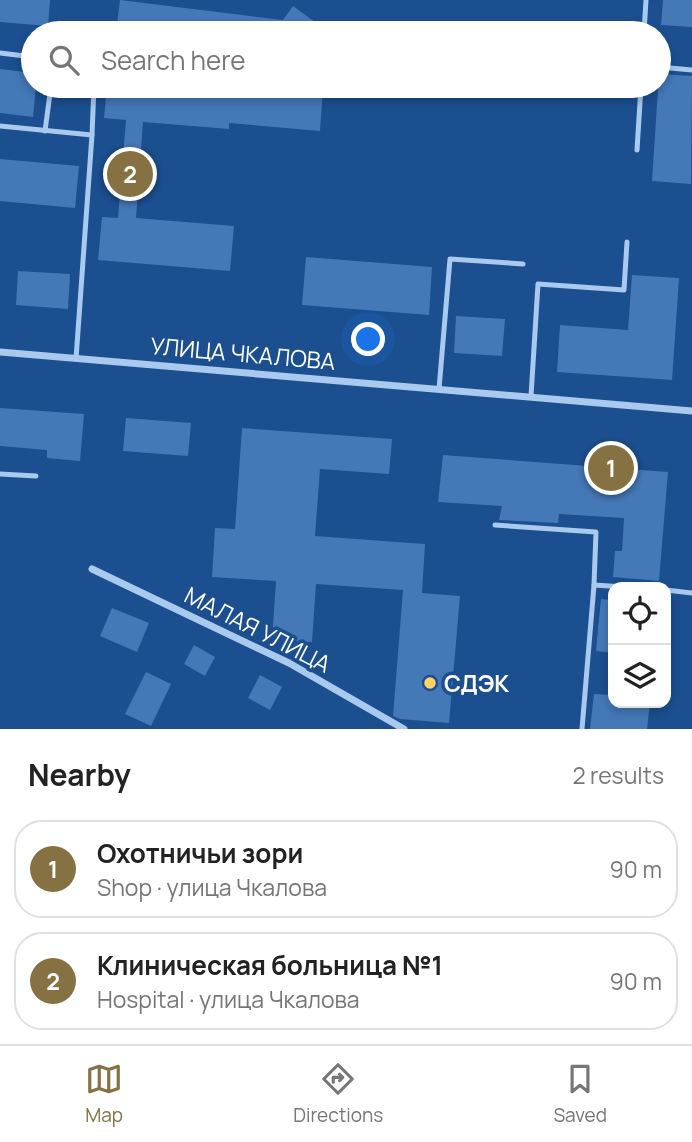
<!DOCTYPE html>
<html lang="en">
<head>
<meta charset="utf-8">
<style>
	:root { --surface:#fff; --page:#f6f6f6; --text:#222; --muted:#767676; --line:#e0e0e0; --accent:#857141 }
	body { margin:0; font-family:Manrope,sans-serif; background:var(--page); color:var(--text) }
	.controls { position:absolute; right:21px; bottom:21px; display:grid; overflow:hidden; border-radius:14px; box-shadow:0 4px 10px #0003 }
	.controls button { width:63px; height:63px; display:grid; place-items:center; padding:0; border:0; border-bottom:2px solid var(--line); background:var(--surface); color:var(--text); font:35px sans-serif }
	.you { position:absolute; left:369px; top:340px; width:24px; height:24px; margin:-18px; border:5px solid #fff; border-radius:50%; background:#1a73e8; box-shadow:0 0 0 10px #1a73e833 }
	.badge { display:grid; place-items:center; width:46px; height:46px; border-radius:50%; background:var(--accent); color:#fff; font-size:23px; font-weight:700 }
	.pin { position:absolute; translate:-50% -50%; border:4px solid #fff; box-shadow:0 2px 7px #0006 }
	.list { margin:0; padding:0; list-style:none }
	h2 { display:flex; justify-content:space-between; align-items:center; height:91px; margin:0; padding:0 28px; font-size:30px }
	h2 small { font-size:23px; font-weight:400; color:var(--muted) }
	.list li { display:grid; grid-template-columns:46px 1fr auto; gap:21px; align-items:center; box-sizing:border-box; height:98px; margin:0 14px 14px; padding:0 14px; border:2px solid var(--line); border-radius:28px }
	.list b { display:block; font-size:26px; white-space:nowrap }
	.list p { margin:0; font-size:23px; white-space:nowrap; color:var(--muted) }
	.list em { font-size:23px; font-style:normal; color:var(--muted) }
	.icon { flex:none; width:38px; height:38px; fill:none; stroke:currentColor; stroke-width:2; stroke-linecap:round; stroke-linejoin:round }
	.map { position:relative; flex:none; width:692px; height:729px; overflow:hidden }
	.search { position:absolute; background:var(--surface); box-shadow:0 4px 10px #0003; left:21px; right:21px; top:21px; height:77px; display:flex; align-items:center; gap:18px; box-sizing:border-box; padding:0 24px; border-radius:38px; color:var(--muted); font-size:26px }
	.sheet { height:315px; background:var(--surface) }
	nav { display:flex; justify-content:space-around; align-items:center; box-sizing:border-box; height:98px; border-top:2px solid var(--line); background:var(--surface); font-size:19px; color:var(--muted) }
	nav a { display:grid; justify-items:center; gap:4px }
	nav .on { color:var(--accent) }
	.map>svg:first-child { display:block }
</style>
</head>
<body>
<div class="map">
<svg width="692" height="729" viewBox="0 0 692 729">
	<rect width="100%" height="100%" fill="#1b4f8f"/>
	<g fill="#4478b7">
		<path d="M 0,0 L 50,0 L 48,26 L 0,22 Z"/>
		<path d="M 120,0 L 283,20 L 293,6 L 330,33 L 116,33 Z"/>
		<path d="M 663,0 L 692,0 L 692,27 L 661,25 Z"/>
		<path d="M 0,69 L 33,73 L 33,86 L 36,86 L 33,117 L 0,113 Z"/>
		<path d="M 659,74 L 692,76 L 691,184 L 652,181 Z"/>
		<path d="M 107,86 L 290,86 L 323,89 L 320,131 L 229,123 L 229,129 L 143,122 L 136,218 L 234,226 L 230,271 L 98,260 L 102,217 L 118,218 L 126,120 L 104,118 Z"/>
		<path d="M 0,159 L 79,166 L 75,208 L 0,201 Z"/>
		<path d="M 306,257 L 432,267 L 429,315 L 302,305 Z"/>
		<path d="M 18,271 L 70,274 L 68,309 L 16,305 Z"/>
		<path d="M 632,275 L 679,278 L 672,380 L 557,372 L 560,325 L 628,330 Z"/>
		<path d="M 456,316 L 505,319 L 502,356 L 454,353 Z"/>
		<path d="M 0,408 L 84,414 L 80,461 L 47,458 L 47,450 L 0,446 Z"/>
		<path d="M 126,418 L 191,423 L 188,456 L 123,451 Z"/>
		<path d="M 242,428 L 392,439 L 389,474 L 320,469 L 315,536 L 425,544 L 422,593 L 460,596 L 449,723 L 400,719 L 393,716 L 403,590 L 316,584 L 312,642 L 272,640 L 276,581 L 212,577 L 215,528 L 235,529 Z"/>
		<path d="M 443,455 L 668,472 L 659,581 L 613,577 L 615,551 L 622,551 L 624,518 L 559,514 L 558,523 L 499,520 L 502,506 L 438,502 Z"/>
		<path d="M 601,599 L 613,600 L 613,653 L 596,651 Z"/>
		<path d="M 112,608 L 149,623 L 137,652 L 100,636 Z"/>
		<path d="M 194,645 L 215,657 L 205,676 L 184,664 Z"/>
		<path d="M 146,672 L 171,684 L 151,726 L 125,714 Z"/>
		<path d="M 260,675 L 282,687 L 270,710 L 248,698 Z"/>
		<path d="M 594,694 L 613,695 L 613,703 L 650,703 L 647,729 L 590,729 Z"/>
	</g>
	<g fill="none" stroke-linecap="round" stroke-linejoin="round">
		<g stroke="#a9c9ee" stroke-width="5">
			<path d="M 644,33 L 646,0"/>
			<path d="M 0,53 L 33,57"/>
			<path d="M 659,67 L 692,70"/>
			<path d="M 0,126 L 92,135"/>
			<path d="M 45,131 L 51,86"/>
			<path d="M 637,150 L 641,86"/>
			<path d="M 76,359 L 92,135 L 94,86"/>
			<path d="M 439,389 L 450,259 L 523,264"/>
			<path d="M 531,396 L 538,284 L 624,290 L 627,242"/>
			<path d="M 0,474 L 36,476"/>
			<path d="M 495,525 L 596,532 L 594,585 L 625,587"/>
			<path d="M 666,590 L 692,593"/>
			<path d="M 582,729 L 594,585"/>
		</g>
		<g stroke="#a9c9ee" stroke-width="7">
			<path d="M 0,352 L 692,411"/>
			<path d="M 92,569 L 289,663 L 404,729"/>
		</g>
	</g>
	<circle fill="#ffd166" stroke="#1b4f8f" stroke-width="2.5" cx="430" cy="683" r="7"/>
	<g text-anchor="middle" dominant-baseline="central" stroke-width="7" stroke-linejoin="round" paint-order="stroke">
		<g font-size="23" fill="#fff" stroke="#1b4f8f">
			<text transform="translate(243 353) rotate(5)">УЛИЦА ЧКАЛОВА</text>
			<text transform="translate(258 629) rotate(27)">МАЛАЯ УЛИЦА</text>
		</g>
		<g font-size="23" font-weight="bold" fill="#fff" stroke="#1b4f8f" text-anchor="start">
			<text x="444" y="683">СДЭК</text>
		</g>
	</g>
</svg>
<div class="controls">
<button><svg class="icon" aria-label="locate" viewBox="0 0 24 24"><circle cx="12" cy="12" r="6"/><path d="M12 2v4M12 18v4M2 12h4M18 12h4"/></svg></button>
<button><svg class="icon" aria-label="layers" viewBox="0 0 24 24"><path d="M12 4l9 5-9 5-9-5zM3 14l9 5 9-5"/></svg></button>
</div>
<div class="you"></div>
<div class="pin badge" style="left:611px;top:468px">1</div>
<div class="pin badge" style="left:130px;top:174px">2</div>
<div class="search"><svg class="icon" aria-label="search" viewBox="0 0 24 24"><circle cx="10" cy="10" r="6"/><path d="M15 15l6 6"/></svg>Search here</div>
</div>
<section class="sheet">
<h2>Nearby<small>2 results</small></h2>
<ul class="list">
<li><span class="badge">1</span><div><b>Охотничьи зори</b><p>Shop · улица Чкалова</p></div><em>90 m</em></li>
<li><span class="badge">2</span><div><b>Клиническая больница №1</b><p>Hospital · улица Чкалова</p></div><em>90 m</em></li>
</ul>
</section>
<nav>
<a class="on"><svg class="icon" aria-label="map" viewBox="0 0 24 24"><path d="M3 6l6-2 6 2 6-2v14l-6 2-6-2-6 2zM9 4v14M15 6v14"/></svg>Map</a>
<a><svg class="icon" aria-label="directions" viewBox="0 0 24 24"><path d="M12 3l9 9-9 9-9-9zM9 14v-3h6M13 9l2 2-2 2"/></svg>Directions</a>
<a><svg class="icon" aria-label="saved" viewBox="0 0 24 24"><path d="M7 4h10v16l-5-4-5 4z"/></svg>Saved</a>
</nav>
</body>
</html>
